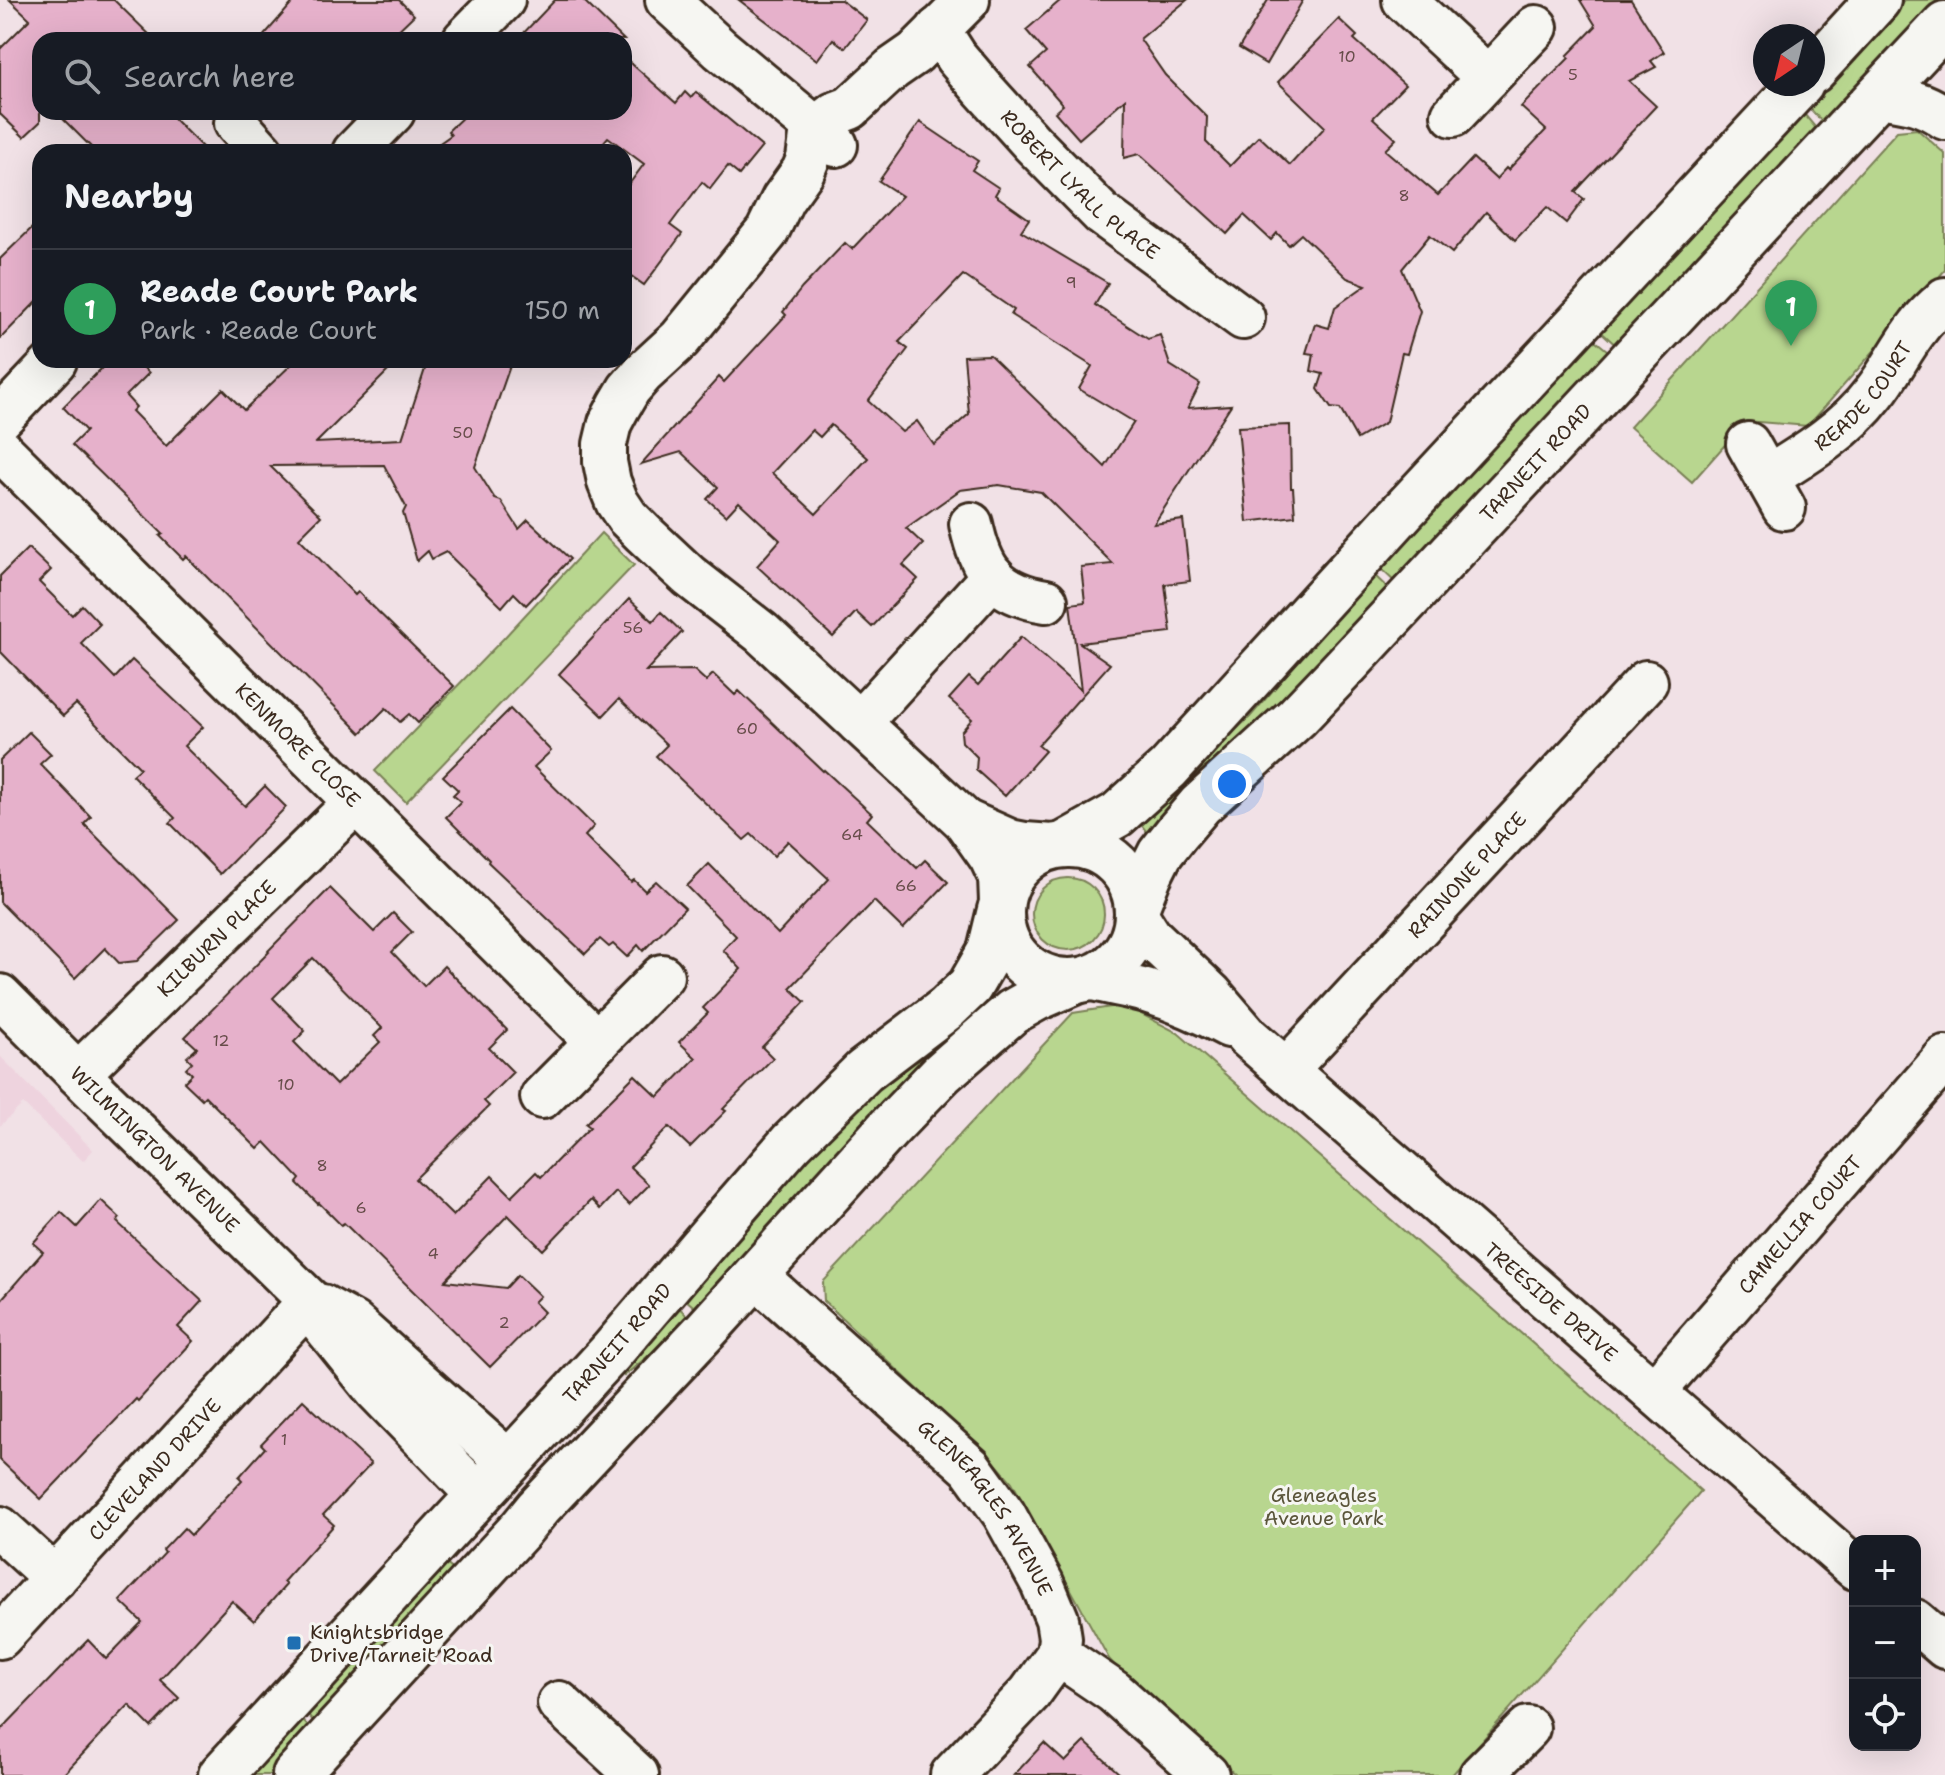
<!DOCTYPE html>
<html lang="en">
<head>
<meta charset="utf-8">
<style>
	:root { --surface:#171b24; --page:#20242c; --text:#f1f3f6; --muted:#9ea1a6; --line:#363941; --accent:#1f6fb2 }
	body { margin:0; font-family:"Shantell Sans",sans-serif; background:var(--page); color:var(--text) }
	.controls { position:absolute; right:24px; bottom:24px; display:grid; overflow:hidden; border-radius:16px; box-shadow:0 8px 32px #0002 }
	.controls button { width:72px; height:72px; display:grid; place-items:center; padding:0; border:0; border-bottom:2px solid var(--line); background:var(--surface); color:var(--text); font:40px sans-serif }
	.compass { position:absolute; left:1753px; top:24px; width:72px; height:72px; border-radius:50%; background:var(--surface); box-shadow:0 8px 32px #0002; rotate:215deg }
	.you { position:absolute; left:1232px; top:784px; width:28px; height:28px; margin:-20px; border:6px solid #fff; border-radius:50%; background:#1a73e8; box-shadow:0 0 0 12px #1a73e833 }
	.badge { display:grid; place-items:center; width:52px; height:52px; border-radius:50%; background:var(--accent); color:#fff; font-size:26px; font-weight:700 }
	.pin { position:absolute; translate:-50% -66px; filter:drop-shadow(0 2px 4px #0008) }
	.pin::after { content:''; position:absolute; top:42px; width:28px; height:24px; background:inherit; clip-path:polygon(0 0,100% 0,50% 100%) }
	.list { margin:0; padding:0; list-style:none }
	h2 { display:flex; justify-content:space-between; align-items:center; height:104px; margin:0; padding:0 32px; font-size:34px }
	h2 small { font-size:26px; font-weight:400; color:var(--muted) }
	.list li { display:grid; grid-template-columns:52px 1fr auto; gap:24px; align-items:center; box-sizing:border-box; height:120px; padding:0 32px; border-top:2px solid var(--line) }
	.list b { display:block; font-size:30px; white-space:nowrap }
	.list p { margin:0; font-size:26px; white-space:nowrap; color:var(--muted) }
	.list em { font-size:26px; font-style:normal; color:var(--muted) }
	.icon { flex:none; width:44px; height:44px; fill:none; stroke:currentColor; stroke-width:2; stroke-linecap:round; stroke-linejoin:round }
	.map { position:relative; flex:none; width:1945px; height:1775px; overflow:hidden }
	.search { position:absolute; background:var(--surface); box-shadow:0 8px 32px #0002; left:32px; top:32px; width:600px; height:88px; display:flex; align-items:center; gap:20px; box-sizing:border-box; padding:0 28px; border-radius:24px; color:var(--muted); font-size:30px }
	.panel { position:absolute; background:var(--surface); box-shadow:0 8px 32px #0002; left:32px; top:144px; width:600px; height:224px; border-radius:24px }
	.map>svg:first-child { display:block }
</style>
</head>
<body>
<div class="map">
<svg width="1945" height="1775" viewBox="0 0 1945 1775">
	<rect width="100%" height="100%" fill="#f1e1e6"/>
	<filter id="ink" filterUnits="userSpaceOnUse"><feTurbulence type="fractalNoise" baseFrequency=".0125" numOctaves="2"/><feDisplacementMap in="SourceGraphic" scale="16" xChannelSelector="R" yChannelSelector="G"/><feConvolveMatrix kernelMatrix="1 2 1 2 8 2 1 2 1" color-interpolation-filters="sRGB"/></filter>
	<g filter="url(#ink)">
		<path fill="#eed3de" d="M 0,1056 L 93,1150 L 83,1161 L 23,1104 L 0,1126 Z"/>
		<g fill="#b8d68f" stroke="#7a8056" stroke-width="2">
			<path d="M 1904,0 L 1944,0 L 1827,124 L 1822,122 L 1806,104 Z"/>
			<path d="M 1799,112 L 1805,115 L 1820,133 L 1619,348 L 1598,329 Z"/>
			<path d="M 1917,129 L 1945,154 L 1945,270 L 1808,426 L 1746,421 L 1692,482 L 1630,427 L 1897,131 Z"/>
			<path d="M 1591,337 L 1613,355 L 1398,585 L 1379,567 Z"/>
			<path d="M 601,533 L 634,565 L 406,802 L 375,771 L 503,639 Z"/>
			<path d="M 1373,574 L 1392,592 L 1151,837 L 1139,822 L 1154,812 L 1196,776 L 1223,741 L 1250,717 Z"/>
			<circle cx="1068" cy="914" r="36"/>
			<path d="M 1124,1005 L 1178,1033 L 1701,1491 L 1452,1775 L 1236,1775 L 1135,1688 L 1109,1659 L 1012,1482 L 990,1457 L 824,1301 L 823,1282 L 1073,1013 Z"/>
			<path d="M 935,1040 L 941,1051 L 699,1311 L 679,1294 L 859,1099 Z"/>
			<path d="M 673,1301 L 691,1320 L 624,1376 L 615,1366 Z"/>
			<path d="M 444,1562 L 462,1577 L 314,1722 L 306,1712 Z"/>
			<path d="M 300,1718 L 318,1736 L 283,1775 L 247,1775 Z"/>
		</g>
		<g fill="#e6b1cb" stroke="#3b2a1e" stroke-width="2" fill-rule="evenodd">
			<path d="M 10,0 L 114,0 L 155,40 L 40,40 L 40,122 L 24,137 L 0,114 L 0,49 L 30,19 Z"/>
			<path d="M 295,0 L 399,0 L 414,15 L 388,40 L 260,40 Z"/>
			<path d="M 555,0 L 583,0 L 624,40 L 517,40 Z"/>
			<path d="M 739,0 L 841,0 L 867,20 L 845,48 L 833,39 L 817,60 Z"/>
			<path d="M 1061,0 L 1187,0 L 1140,39 L 1165,75 L 1207,117 L 1206,142 L 1230,166 L 1259,136 L 1290,165 L 1325,127 L 1278,82 L 1339,19 L 1357,36 L 1354,39 L 1405,85 L 1373,118 L 1396,139 L 1385,150 L 1438,195 L 1473,158 L 1496,179 L 1506,168 L 1508,170 L 1546,130 L 1521,107 L 1569,58 L 1567,56 L 1596,26 L 1580,0 L 1631,0 L 1664,52 L 1651,61 L 1656,67 L 1629,81 L 1656,106 L 1575,192 L 1584,199 L 1566,223 L 1547,207 L 1515,240 L 1486,212 L 1452,253 L 1430,235 L 1402,269 L 1420,311 L 1407,354 L 1402,353 L 1386,422 L 1357,439 L 1340,409 L 1331,408 L 1318,389 L 1323,374 L 1311,371 L 1314,354 L 1306,353 L 1315,324 L 1329,328 L 1335,307 L 1366,285 L 1347,278 L 1301,234 L 1289,245 L 1277,233 L 1271,240 L 1244,215 L 1227,234 L 1139,154 L 1124,158 L 1125,99 L 1079,139 L 1055,112 L 1063,105 L 1030,67 L 1046,53 L 1026,30 Z"/>
			<path d="M 1268,0 L 1303,0 L 1266,64 L 1239,48 Z"/>
			<path d="M 624,57 L 676,103 L 685,92 L 691,98 L 696,92 L 762,147 L 739,175 L 728,166 L 710,189 L 702,182 L 670,225 L 682,234 L 644,285 L 624,271 L 624,191 L 644,164 L 608,137 L 595,152 L 427,152 L 451,135 L 448,131 L 468,112 L 624,112 Z"/>
			<path d="M 56,112 L 167,112 L 207,152 L 96,152 Z"/>
			<path d="M 920,122 L 978,161 L 972,170 L 999,188 L 995,195 L 1029,219 L 1021,231 L 1108,283 L 1095,305 L 1148,339 L 1160,335 L 1170,365 L 1200,384 L 1188,408 L 1231,405 L 1154,524 L 1183,520 L 1190,581 L 1165,584 L 1171,632 L 1080,643 L 1110,664 L 1038,745 L 1045,751 L 1005,796 L 976,770 L 977,757 L 962,742 L 961,732 L 972,719 L 949,699 L 969,677 L 978,685 L 1021,637 L 1081,690 L 1070,604 L 1085,602 L 1081,567 L 1113,564 L 1041,492 L 999,485 L 960,490 L 906,528 L 923,544 L 903,565 L 918,579 L 872,627 L 856,612 L 833,637 L 757,566 L 780,540 L 739,502 L 726,516 L 707,499 L 718,487 L 681,452 L 641,464 L 719,377 L 724,382 L 786,315 L 783,312 L 802,288 L 845,243 L 852,249 L 902,196 L 879,181 ZM 963,275 L 1014,310 L 1011,315 L 1092,366 L 1079,389 L 1134,422 L 1105,467 L 990,355 L 964,356 L 969,414 L 934,445 L 917,421 L 902,432 L 868,401 L 908,349 L 899,342 ZM 831,425 L 868,458 L 816,514 L 772,473 L 812,430 L 820,437 Z"/>
			<path d="M 40,220 L 40,298 L 0,339 L 0,259 Z"/>
			<path d="M 110,360 L 136,360 L 149,373 L 126,396 L 136,407 L 132,411 L 166,446 L 223,389 L 244,410 L 296,360 L 399,360 L 316,443 L 402,439 L 428,360 L 512,360 L 475,467 L 495,499 L 501,501 L 519,529 L 528,520 L 570,559 L 526,605 L 514,593 L 502,607 L 446,552 L 432,559 L 428,551 L 417,561 L 403,513 L 406,507 L 384,465 L 270,466 L 321,516 L 299,538 L 355,595 L 358,592 L 454,686 L 418,723 L 409,714 L 400,722 L 386,708 L 361,733 L 186,556 L 183,559 L 160,536 L 163,534 L 72,445 L 86,431 L 63,407 Z"/>
			<path d="M 1290,425 L 1291,488 L 1293,488 L 1295,516 L 1247,522 L 1238,427 Z"/>
			<path d="M 28,548 L 51,570 L 39,582 L 72,615 L 82,605 L 100,624 L 81,643 L 115,678 L 132,660 L 203,727 L 184,746 L 245,806 L 265,786 L 286,807 L 220,874 L 170,823 L 175,818 L 132,775 L 140,768 L 76,704 L 63,716 L 0,651 L 0,576 Z"/>
			<path d="M 629,599 L 653,621 L 661,612 L 682,632 L 646,671 L 694,670 L 706,681 L 713,674 L 735,695 L 739,691 L 823,771 L 824,770 L 872,814 L 867,820 L 917,868 L 925,860 L 948,882 L 903,929 L 874,901 L 790,988 L 805,1002 L 762,1047 L 773,1058 L 723,1109 L 726,1111 L 690,1147 L 669,1127 L 630,1167 L 649,1185 L 629,1205 L 616,1192 L 600,1209 L 591,1200 L 543,1250 L 508,1215 L 445,1281 L 506,1288 L 518,1275 L 540,1296 L 534,1302 L 544,1312 L 490,1367 L 344,1223 L 341,1225 L 319,1203 L 318,1204 L 297,1183 L 300,1179 L 265,1142 L 258,1149 L 205,1096 L 202,1099 L 184,1082 L 192,1074 L 186,1068 L 192,1062 L 187,1057 L 197,1048 L 185,1037 L 269,952 L 268,951 L 330,888 L 374,932 L 393,913 L 412,932 L 392,952 L 424,986 L 444,966 L 507,1030 L 489,1048 L 513,1072 L 484,1101 L 489,1106 L 415,1179 L 453,1216 L 492,1176 L 512,1196 L 536,1172 L 541,1177 L 590,1127 L 586,1124 L 635,1075 L 658,1097 L 696,1058 L 679,1042 L 708,1013 L 703,1008 L 741,969 L 723,950 L 736,936 L 687,886 L 709,864 L 778,934 L 829,879 L 788,841 L 774,856 L 751,834 L 744,840 L 656,756 L 667,745 L 619,699 L 603,716 L 559,674 ZM 313,958 L 382,1028 L 374,1036 L 380,1042 L 336,1085 L 294,1042 L 305,1031 L 273,998 Z"/>
			<path d="M 510,709 L 551,751 L 534,767 L 594,826 L 585,836 L 631,882 L 634,880 L 645,891 L 656,881 L 685,908 L 643,951 L 638,945 L 627,957 L 613,944 L 609,947 L 600,939 L 585,954 L 488,862 L 489,860 L 446,817 L 461,802 L 453,795 L 458,790 L 443,776 Z"/>
			<path d="M 29,732 L 51,754 L 40,764 L 91,817 L 84,824 L 179,920 L 137,961 L 119,963 L 105,948 L 75,978 L 0,902 L 0,760 Z"/>
			<path d="M 101,1200 L 120,1218 L 117,1222 L 202,1301 L 178,1327 L 193,1341 L 138,1401 L 136,1399 L 41,1499 L 0,1460 L 0,1301 L 43,1252 L 33,1243 L 61,1212 L 77,1227 Z"/>
			<path d="M 303,1400 L 371,1464 L 323,1515 L 334,1525 L 283,1582 L 286,1585 L 254,1621 L 232,1601 L 160,1680 L 179,1698 L 151,1727 L 129,1705 L 63,1775 L 0,1775 L 0,1731 L 88,1640 L 106,1659 L 142,1622 L 120,1601 L 165,1553 L 163,1550 L 184,1528 L 191,1535 L 242,1480 L 239,1477 L 265,1448 L 261,1444 Z"/>
			<path d="M 1085,1742 L 1121,1775 L 1014,1775 L 1044,1743 L 1065,1762 Z"/>
		</g>
		<g fill="none" stroke-linecap="round" stroke-linejoin="round">
			<defs>
				<g id="minor">
					<path d="M 667,0 L 720,49 L 836,145"/>
					<path d="M 1404,0 L 1488,78"/>
					<path id="s1" d="M 938,29 L 956,57 L 984,90 L 1032,143 L 1102,214 L 1243,318"/>
					<path d="M 464,40 L 503,0"/>
					<path d="M 919,49 L 968,0"/>
					<path d="M 915,53 L 892,69 L 850,108 L 834,114 L 816,128 L 811,136 L 808,159 L 803,171 L 783,199 L 767,232 L 680,339 L 643,373 L 629,389 L 619,406 L 610,423 L 605,444 L 605,462 L 609,482 L 617,502 L 627,517 L 643,533 L 689,576 L 762,633 L 965,821 L 991,858 L 1000,877 L 1001,902"/>
					<path d="M 1877,96 C 1904,100 1922,101 1945,118"/>
					<path d="M 1453,115 L 1536,27"/>
					<path d="M 236,123 L 262,152"/>
					<path d="M 354,152 L 393,112"/>
					<path d="M 0,419 L 55,361"/>
					<path d="M 1748,444 L 1784,508"/>
					<path id="s2" d="M 0,449 L 597,1042"/>
					<path id="s3" d="M 1767,478 C 1806,454 1846,430 1874,393 C 1891,372 1902,347 1919,326 C 1926,316 1936,308 1945,299"/>
					<path d="M 971,524 C 981,571 996,593 1046,601"/>
					<path d="M 859,723 L 993,576"/>
					<path d="M 965,821 L 1010,841 L 1025,844 L 1052,846"/>
					<path id="s4" d="M 1138,917 L 1150,936 L 1211,994 L 1248,1037 L 1855,1568"/>
					<path d="M 1089,978 C 1108,983 1127,986 1146,991 C 1175,1000 1203,1012 1229,1026"/>
					<path id="s5" d="M 0,996 L 91,1087 L 310,1301 L 322,1323 L 376,1390 L 479,1496"/>
					<path id="s6" d="M 1286,1070 L 1646,682"/>
					<path id="s7" d="M 78,1074 L 356,802"/>
					<path d="M 542,1097 L 662,976"/>
					<path id="s8" d="M 755,1275 L 970,1467 L 1004,1514 L 1042,1583 L 1057,1619 L 1060,1638 L 1058,1654 L 1030,1693 L 952,1775"/>
					<path d="M 322,1306 L 353,1323 L 510,1463"/>
					<path id="s9" d="M 1654,1392 L 1945,1058"/>
					<path d="M 0,1528 L 55,1578"/>
					<path d="M 1915,1621 L 1945,1647"/>
					<path id="s10" d="M 0,1637 L 310,1301"/>
					<path d="M 1058,1654 L 1114,1692 L 1207,1775"/>
					<path d="M 559,1703 L 637,1775"/>
					<path d="M 1481,1775 L 1528,1728"/>
				</g>
				<g id="major">
					<path d="M 1813,71 L 1878,0"/>
					<path d="M 1065,844 L 1117,815 L 1168,769 L 1404,510 L 1801,84"/>
					<circle cx="1069" cy="913" r="68"/>
					<path id="s11" d="M 1137,906 L 1149,876 L 1160,854 L 1178,831 L 1200,805 L 1297,717 L 1339,673 L 1945,24"/>
					<path id="s12" d="M 221,1775 L 611,1352 L 716,1229 L 791,1143 L 864,1071 L 947,1008 L 970,986 L 990,951 L 1000,910"/>
					<path d="M 295,1775 L 520,1530 L 538,1508 L 706,1330 L 888,1129 L 942,1073 L 1012,1012 L 1037,998 L 1076,981"/>
				</g>
			</defs>
			<use href="#minor" stroke="#3b2a1e" stroke-width="48"/>
			<use href="#major" stroke="#3b2a1e" stroke-width="50"/>
			<use href="#minor" stroke="#f6f6f2" stroke-width="42"/>
			<use href="#major" stroke="#f6f6f2" stroke-width="44"/>
		</g>
	</g>
	<rect fill="#1f6fb2" stroke="#f6f6f2" stroke-width="3" x="286" y="1635" width="16" height="16" rx="4"/>
	<g text-anchor="middle" dominant-baseline="central" stroke-width="6" stroke-linejoin="round" paint-order="stroke">
		<g font-size="16" fill="#664c49">
			<text x="1347" y="56">10</text>
			<text x="1573" y="74">5</text>
			<text x="1404" y="195">8</text>
			<text x="1071" y="282">9</text>
			<text x="463" y="432">50</text>
			<text x="633" y="627">56</text>
			<text x="747" y="728">60</text>
			<text x="852" y="834">64</text>
			<text x="906" y="885">66</text>
			<text x="221" y="1040">12</text>
			<text x="286" y="1084">10</text>
			<text x="322" y="1165">8</text>
			<text x="361" y="1207">6</text>
			<text x="433" y="1253">4</text>
			<text x="504" y="1322">2</text>
			<text x="284" y="1439">1</text>
		</g>
		<g font-size="20" fill="#3b2a1e" stroke="#f6f6f2">
			<text stroke="none"><textPath href="#s1" startOffset="212">ROBERT LYALL PLACE</textPath></text>
			<text stroke="none"><textPath href="#s3" startOffset="128">READE COURT</textPath></text>
			<text stroke="none"><textPath href="#s11" startOffset="600">TARNEIT ROAD</textPath></text>
			<text stroke="none"><textPath href="#s2" startOffset="420">KENMORE CLOSE</textPath></text>
			<text stroke="none"><textPath href="#s6" startOffset="266">RAINONE PLACE</textPath></text>
			<text stroke="none"><textPath href="#s7" startOffset="194">KILBURN PLACE</textPath></text>
			<text stroke="none"><textPath href="#s5" startOffset="218">WILMINGTON AVENUE</textPath></text>
			<text stroke="none"><textPath href="#s9" startOffset="222">CAMELLIA COURT</textPath></text>
			<text stroke="none"><textPath href="#s4" startOffset="566">TREESIDE DRIVE</textPath></text>
			<text stroke="none"><textPath href="#s12" startOffset="586">TARNEIT ROAD</textPath></text>
			<text stroke="none"><textPath href="#s10" startOffset="228">CLEVELAND DRIVE</textPath></text>
			<text stroke="none"><textPath href="#s8" startOffset="330">GLENEAGLES AVENUE</textPath></text>
		</g>
		<g font-size="20" fill="#5a553a" stroke="#f6f6f2">
			<text x="1324" y="1495">Gleneagles<tspan x="1324" dy="23">Avenue Park</tspan></text>
		</g>
		<g font-size="20" fill="#3b2a1e" stroke="#f6f6f2" text-anchor="start">
			<text x="310" y="1632">Knightsbridge<tspan x="310" dy="23">Drive/Tarneit Road</tspan></text>
		</g>
	</g>
</svg>
<div class="controls">
<button>+</button>
<button>−</button>
<button><svg class="icon" aria-label="locate" viewBox="0 0 24 24"><circle cx="12" cy="12" r="6"/><path d="M12 2v4M12 18v4M2 12h4M18 12h4"/></svg></button>
</div>
<svg class="compass" viewBox="-18 -18 36 36"><path d="M0-13l5 13h-10z" fill="#e53935"/><path d="M0 13l5-13h-10z" fill="#9ea1a6"/></svg>
<div class="you"></div>
<div class="pin badge" style="left:1791px;top:346px;background:#2e9e5b">1</div>
<div class="search"><svg class="icon" aria-label="search" viewBox="0 0 24 24"><circle cx="10" cy="10" r="6"/><path d="M15 15l6 6"/></svg>Search here</div>
<section class="panel">
<h2>Nearby<small></small></h2>
<ul class="list">
<li><span class="badge" style="background:#2e9e5b">1</span><div><b>Reade Court Park</b><p>Park · Reade Court</p></div><em>150 m</em></li>
</ul>
</section>
</div>
</body>
</html>
